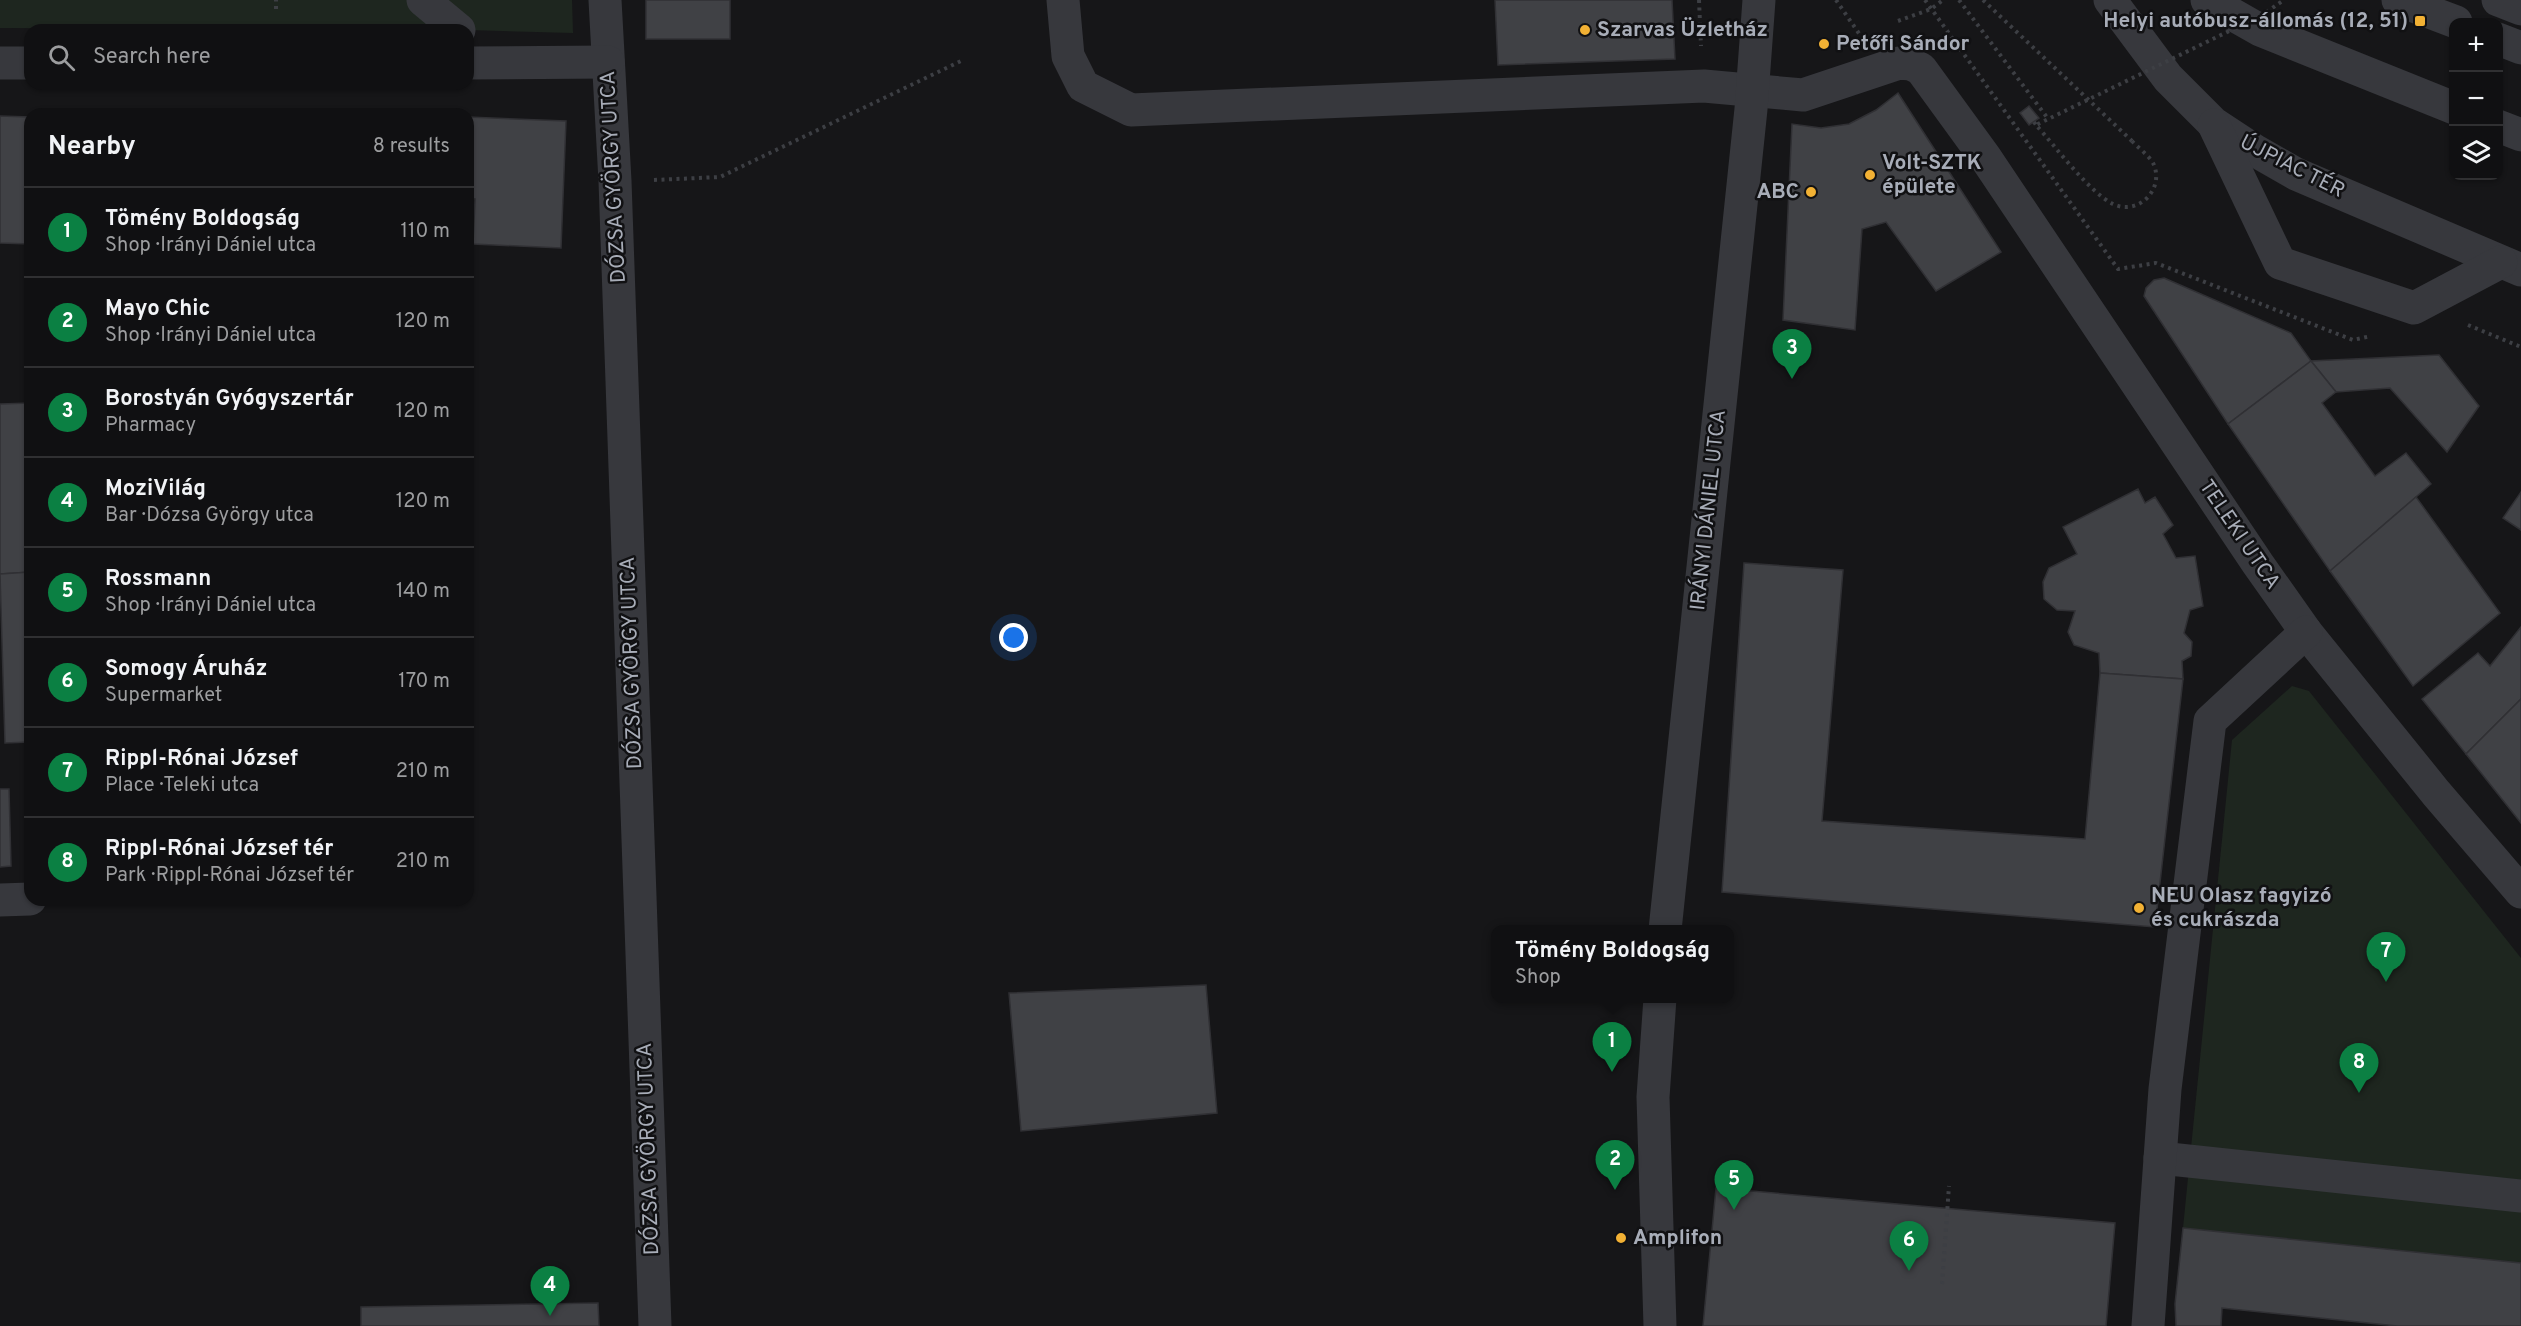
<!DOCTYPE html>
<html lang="en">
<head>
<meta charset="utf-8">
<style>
	:root { --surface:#101012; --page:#1e1e20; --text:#f1f3f6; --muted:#9c9d9f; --line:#303032; --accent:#0b8043 }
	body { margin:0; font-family:Overpass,sans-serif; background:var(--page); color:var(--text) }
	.controls { position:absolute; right:18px; top:18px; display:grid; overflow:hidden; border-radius:12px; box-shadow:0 2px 4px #0004 }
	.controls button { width:54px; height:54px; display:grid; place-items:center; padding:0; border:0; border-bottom:2px solid var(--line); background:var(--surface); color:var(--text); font:30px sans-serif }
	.you { position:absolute; left:1014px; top:638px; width:21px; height:21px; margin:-15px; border:4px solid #fff; border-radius:50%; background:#1a73e8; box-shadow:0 0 0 9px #1a73e833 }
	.badge { display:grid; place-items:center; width:39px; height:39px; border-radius:50%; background:var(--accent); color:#fff; font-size:20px; font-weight:700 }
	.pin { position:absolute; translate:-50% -50px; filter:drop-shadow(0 2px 3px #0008) }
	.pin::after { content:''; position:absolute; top:32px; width:21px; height:18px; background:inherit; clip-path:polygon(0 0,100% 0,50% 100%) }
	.popup { position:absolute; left:1491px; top:925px; width:243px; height:78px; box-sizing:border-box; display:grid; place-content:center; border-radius:12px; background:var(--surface); filter:drop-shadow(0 2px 4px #0005); font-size:20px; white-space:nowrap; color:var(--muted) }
	.popup b { font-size:22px; color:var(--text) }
	.popup::after { content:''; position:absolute; left:50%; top:100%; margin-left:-12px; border:12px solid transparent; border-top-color:var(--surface) }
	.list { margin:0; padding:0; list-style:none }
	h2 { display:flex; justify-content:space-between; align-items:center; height:78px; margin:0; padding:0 24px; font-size:26px }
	h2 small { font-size:20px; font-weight:400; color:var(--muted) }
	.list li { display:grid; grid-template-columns:39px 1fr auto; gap:18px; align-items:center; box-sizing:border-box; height:90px; padding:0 24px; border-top:2px solid var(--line) }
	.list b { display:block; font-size:22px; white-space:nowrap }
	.list p { margin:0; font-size:20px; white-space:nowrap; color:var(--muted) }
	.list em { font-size:20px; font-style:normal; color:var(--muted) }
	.icon { flex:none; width:33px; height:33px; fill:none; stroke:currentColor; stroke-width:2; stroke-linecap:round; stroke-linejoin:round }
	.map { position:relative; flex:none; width:2521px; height:1326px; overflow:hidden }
	.search { position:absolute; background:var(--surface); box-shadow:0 2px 4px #0004; left:24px; top:24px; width:450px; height:66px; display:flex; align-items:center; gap:15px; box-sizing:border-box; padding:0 21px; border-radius:18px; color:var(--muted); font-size:22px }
	.panel { position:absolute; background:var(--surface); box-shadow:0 2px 4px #0004; left:24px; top:108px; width:450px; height:798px; border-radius:18px }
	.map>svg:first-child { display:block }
</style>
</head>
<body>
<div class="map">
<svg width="2521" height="1326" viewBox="0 0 2521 1326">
	<rect width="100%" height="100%" fill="#161618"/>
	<g fill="#1e261f">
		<path d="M 0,0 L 572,0 L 573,33 L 468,30 L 0,28 Z"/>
		<path d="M 2292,686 L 2309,691 L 2521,958 L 2521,1263 L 2183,1228 L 2232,740 Z"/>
	</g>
	<g fill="#404145" stroke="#303034" stroke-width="1.5">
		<rect x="646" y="0" width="84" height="39"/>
		<path d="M 1495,0 L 1672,0 L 1675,59 L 1498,65 Z"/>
		<path d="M 1898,93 L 2001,252 L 1936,291 L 1886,222 L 1862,229 L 1855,330 L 1783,320 L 1792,124 L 1821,128 L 1849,124 L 1876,110 Z"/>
		<path d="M 2029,106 L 2039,118 L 2029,125 L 2020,113 Z"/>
		<path d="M 305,110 L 396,114 L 305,114 Z"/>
		<path d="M 0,116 L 30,117 L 30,244 L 0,243 Z"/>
		<path d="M 468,117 L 566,121 L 561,248 L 473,244 L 475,199 L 468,198 Z"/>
		<path d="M 2164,278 L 2291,333 L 2311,361 L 2228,424 L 2144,296 L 2146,288 L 2154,280 Z"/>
		<path d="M 2439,355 L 2479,406 L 2447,452 L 2390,388 L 2336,392 L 2311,361 Z"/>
		<path d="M 2311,361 L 2336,392 L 2322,403 L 2375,476 L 2406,453 L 2431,484 L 2330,571 L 2228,424 Z"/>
		<path d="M 30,403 L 30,572 L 0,574 L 0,404 Z"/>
		<path d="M 2138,489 L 2145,503 L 2155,497 L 2173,525 L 2163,534 L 2176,558 L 2195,556 L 2203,606 L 2190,610 L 2184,633 L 2192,642 L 2191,656 L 2182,661 L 2183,679 L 2100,673 L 2099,653 L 2074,645 L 2068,632 L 2075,611 L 2057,610 L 2044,599 L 2043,582 L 2049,568 L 2077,554 L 2063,527 Z"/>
		<path d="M 2521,492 L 2521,530 L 2503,518 Z"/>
		<path d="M 2416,497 L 2500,613 L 2413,686 L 2330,571 Z"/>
		<path d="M 1744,563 L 1843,570 L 1822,821 L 2085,839 L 2100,673 L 2183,679 L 2155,927 L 1722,892 Z"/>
		<path d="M 30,572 L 30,742 L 5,743 L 0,574 Z"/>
		<path d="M 2521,627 L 2521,699 L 2466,754 L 2422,699 L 2478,653 L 2490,666 Z"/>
		<path d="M 2521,699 L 2521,823 L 2466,754 Z"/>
		<path d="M 0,789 L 9,789 L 11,866 L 0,867 Z"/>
		<path d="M 1206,985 L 1217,1113 L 1021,1131 L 1009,993 Z"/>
		<path d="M 1716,1188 L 2115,1223 L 2106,1326 L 1703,1326 Z"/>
		<path d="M 2183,1228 L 2521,1263 L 2521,1326 L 2397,1326 L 2222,1308 L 2221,1326 L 2176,1326 L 2175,1304 Z"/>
		<path d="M 598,1303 L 599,1326 L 361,1326 L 361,1307 Z"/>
	</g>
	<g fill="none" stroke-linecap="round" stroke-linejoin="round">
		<g stroke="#3d3f44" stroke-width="4" stroke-dasharray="3 4.5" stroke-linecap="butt">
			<path d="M 1699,0 L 1701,46"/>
			<path d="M 1836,0 L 1860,35"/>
			<path d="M 1925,0 L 2118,269 L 2156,263 L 2353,340 L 2371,336"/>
			<path d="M 1959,0 L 2049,120"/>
			<path d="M 1983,0 L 2132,141"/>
			<path d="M 276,9 L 276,0"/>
			<path d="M 1898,21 L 1931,9 L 1943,0"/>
			<path d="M 2034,122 L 2036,125"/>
			<path d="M 654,180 L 720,177 L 963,60"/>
			<path d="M 2468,325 L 2521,347"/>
			<path d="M 1942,1284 L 1949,1186"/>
		</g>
		<g stroke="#37383d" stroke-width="33">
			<path d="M 423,0 L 459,30"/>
			<path d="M 605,0 L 615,181 L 655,1326"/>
			<path d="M 1063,0 L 1068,56 L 1083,86 L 1131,110 L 1704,86 L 1803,95 L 1899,63 L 1911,64 L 1921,69 L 1985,157 L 2258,564 L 2306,632 L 2436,793 L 2521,892"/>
			<path d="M 2110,0 L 2168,78 L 2213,123 L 2254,150 L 2296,174 L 2521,270"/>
			<path d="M 2207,0 L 2260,30 L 2454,108"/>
			<path d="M 2398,0 L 2456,22"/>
			<path d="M 2498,0 L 2521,9"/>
			<path d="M 2498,39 L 2521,48"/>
			<path d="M 0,63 L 30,63"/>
			<path d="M 468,63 L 608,62"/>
			<path d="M 2214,125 L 2280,263 L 2414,308 L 2501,262"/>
			<path d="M 2498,126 L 2521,135"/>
			<path d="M 0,900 L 30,899"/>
			<path d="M 1665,930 L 1751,109 L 1759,0"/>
			<path d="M 1660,998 L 1653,1097 L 1660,1326"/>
			<path d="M 2160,1158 L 2521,1196"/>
			<path d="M 2148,1326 L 2165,1089 L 2210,721 L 2306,632"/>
		</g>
		<path stroke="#3d3f44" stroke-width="4" stroke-dasharray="3 4.5" stroke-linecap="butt" d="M 2132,141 C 2138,148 2150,156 2154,165 C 2164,190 2138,216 2113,204 C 2088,191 2056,147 2036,125 L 2262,15 L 2284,0"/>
	</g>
	<g fill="#f2b134" stroke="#111113" stroke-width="2">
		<rect x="2414" y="15" width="12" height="12" rx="3"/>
		<circle cx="1585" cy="30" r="6"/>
		<circle cx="1824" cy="44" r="6"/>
		<circle cx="1870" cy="175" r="6"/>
		<circle cx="1811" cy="192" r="6"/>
		<circle cx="2139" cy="908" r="6"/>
		<circle cx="1621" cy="1238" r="6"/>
	</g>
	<g text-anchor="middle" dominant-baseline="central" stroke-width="5" stroke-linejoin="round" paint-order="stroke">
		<g font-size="21" font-weight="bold" fill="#a8adb8" stroke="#111113" text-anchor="start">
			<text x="2408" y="21" text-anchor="end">Helyi autóbusz-állomás (12, 51)</text>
			<text x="1597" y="30">Szarvas Üzletház</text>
			<text x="1836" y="44">Petőfi Sándor</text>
			<text x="1882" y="163">Volt-SZTK<tspan x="1882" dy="24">épülete</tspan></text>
			<text x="1799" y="192" text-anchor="end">ABC</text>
			<text x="2151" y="896">NEU Olasz fagyizó<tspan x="2151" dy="24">és cukrászda</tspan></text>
			<text x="1633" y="1238">Amplifon</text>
		</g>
		<g font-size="21" fill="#a8adb8" stroke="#111113">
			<text transform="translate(2292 167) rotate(27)">ÚJPIAC TÉR</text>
			<text transform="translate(614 177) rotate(-93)">DÓZSA GYÖRGY UTCA</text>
			<text transform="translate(1709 510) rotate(-84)">IRÁNYI DÁNIEL UTCA</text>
			<text transform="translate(2239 535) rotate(56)">TELEKI UTCA</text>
			<text transform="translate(632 663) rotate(-92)">DÓZSA GYÖRGY UTCA</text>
			<text transform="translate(649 1149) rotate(-92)">DÓZSA GYÖRGY UTCA</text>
		</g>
	</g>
</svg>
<div class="controls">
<button>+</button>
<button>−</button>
<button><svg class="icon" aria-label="layers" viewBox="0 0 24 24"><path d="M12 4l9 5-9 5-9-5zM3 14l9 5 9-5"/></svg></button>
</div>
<div class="you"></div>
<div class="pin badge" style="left:1612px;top:1072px">1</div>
<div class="popup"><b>Tömény Boldogság</b>Shop</div>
<div class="pin badge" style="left:1615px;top:1190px">2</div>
<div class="pin badge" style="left:1792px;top:379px">3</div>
<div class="pin badge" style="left:550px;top:1316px">4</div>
<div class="pin badge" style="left:1734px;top:1210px">5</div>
<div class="pin badge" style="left:1909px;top:1271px">6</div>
<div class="pin badge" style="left:2386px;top:982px">7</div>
<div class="pin badge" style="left:2359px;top:1093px">8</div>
<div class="search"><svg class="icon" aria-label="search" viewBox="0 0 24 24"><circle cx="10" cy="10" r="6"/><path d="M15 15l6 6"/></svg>Search here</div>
<section class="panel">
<h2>Nearby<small>8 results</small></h2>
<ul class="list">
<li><span class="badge">1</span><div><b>Tömény Boldogság</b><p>Shop · Irányi Dániel utca</p></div><em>110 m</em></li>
<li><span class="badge">2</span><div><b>Mayo Chic</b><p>Shop · Irányi Dániel utca</p></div><em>120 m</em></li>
<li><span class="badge">3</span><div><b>Borostyán Gyógyszertár</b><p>Pharmacy</p></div><em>120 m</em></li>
<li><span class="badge">4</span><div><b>MoziVilág</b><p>Bar · Dózsa György utca</p></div><em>120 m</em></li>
<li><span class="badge">5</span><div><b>Rossmann</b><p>Shop · Irányi Dániel utca</p></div><em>140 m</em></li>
<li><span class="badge">6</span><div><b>Somogy Áruház</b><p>Supermarket</p></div><em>170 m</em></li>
<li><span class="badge">7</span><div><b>Rippl-Rónai József</b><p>Place · Teleki utca</p></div><em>210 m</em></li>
<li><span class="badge">8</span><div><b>Rippl-Rónai József tér</b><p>Park · Rippl-Rónai József tér</p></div><em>210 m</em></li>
</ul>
</section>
</div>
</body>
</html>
